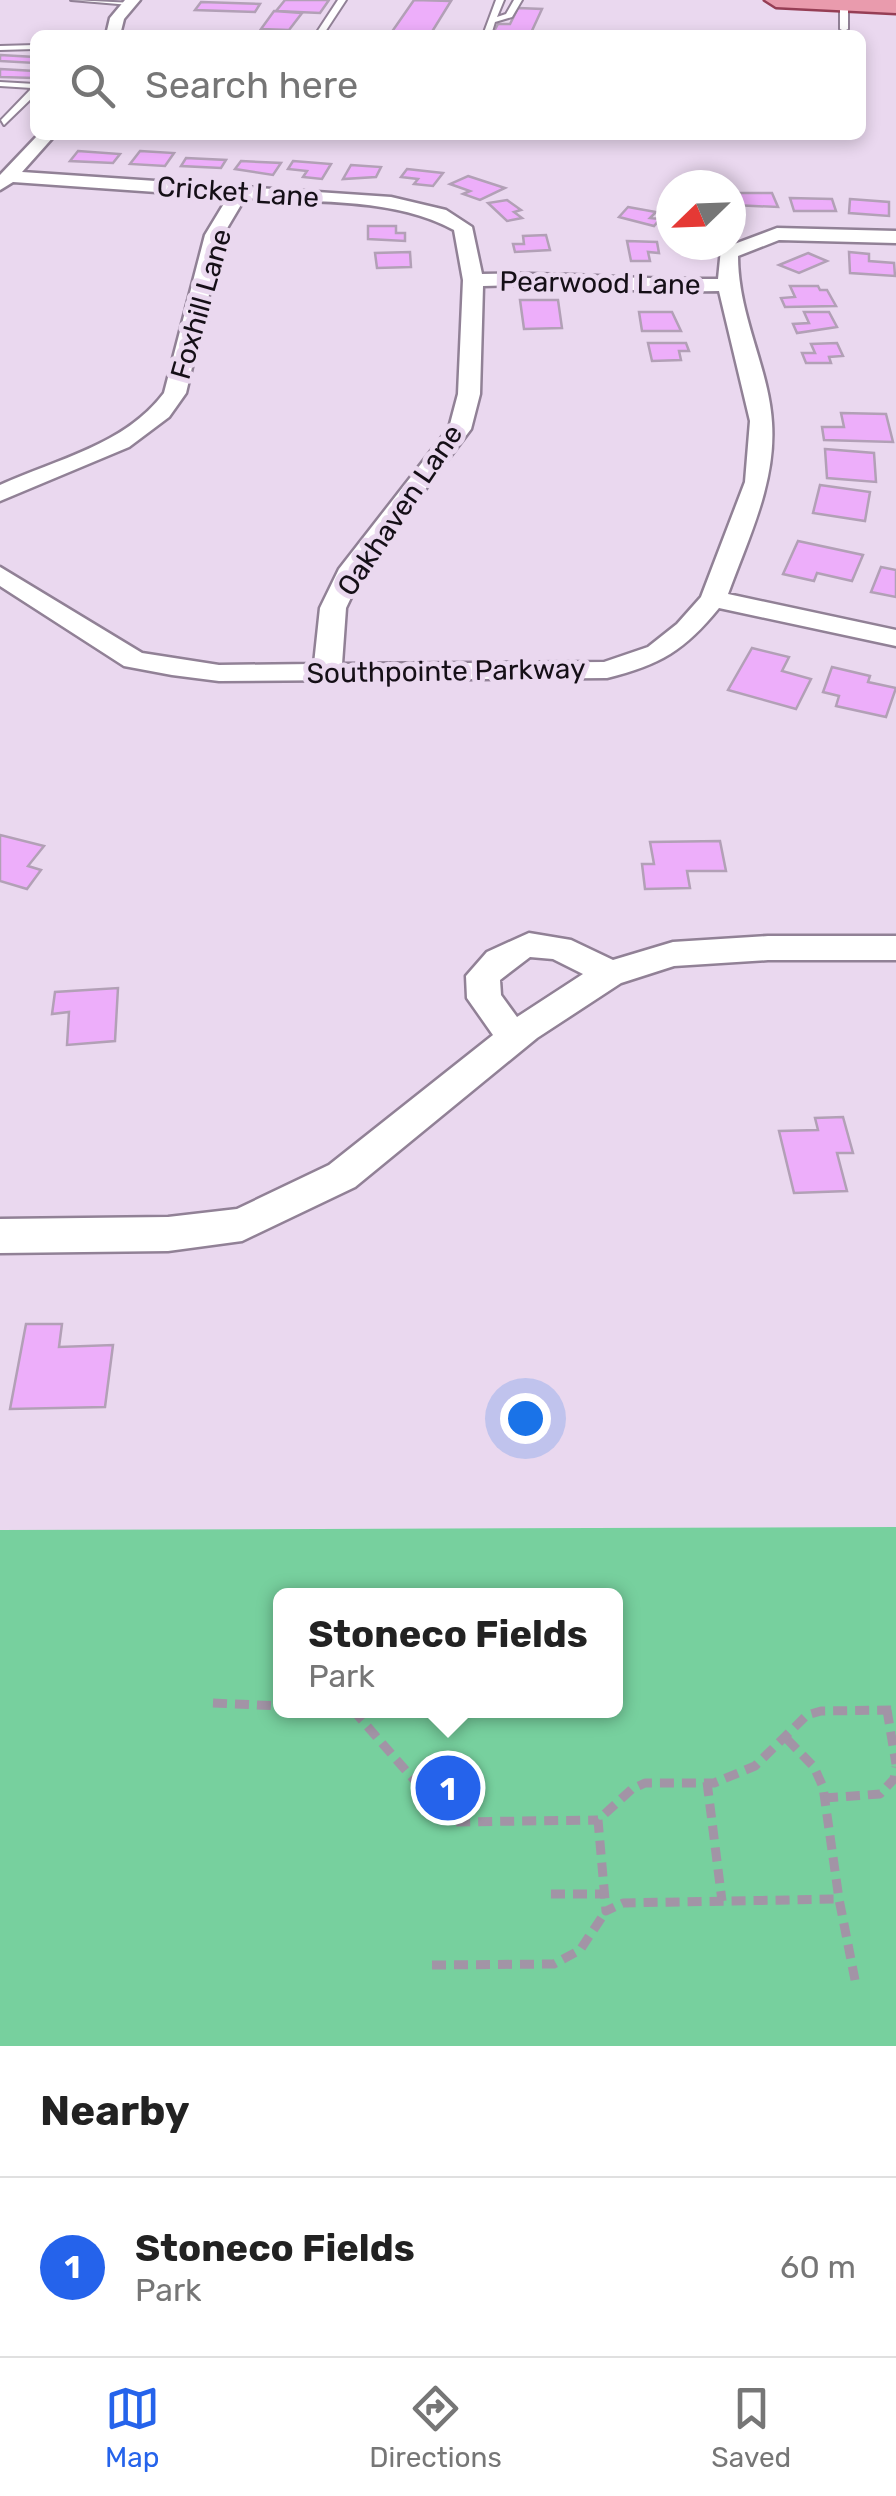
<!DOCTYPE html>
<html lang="en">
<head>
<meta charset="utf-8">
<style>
	:root { --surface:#fff; --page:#f2f2f2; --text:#222; --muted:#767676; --line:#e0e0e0; --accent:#2563eb }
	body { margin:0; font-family:Rubik,sans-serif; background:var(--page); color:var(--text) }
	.compass { position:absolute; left:656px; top:170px; width:90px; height:90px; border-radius:50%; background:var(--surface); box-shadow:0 5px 15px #0003; rotate:247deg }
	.you { position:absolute; left:525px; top:1418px; width:35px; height:35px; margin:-25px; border:8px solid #fff; border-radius:50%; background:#1a73e8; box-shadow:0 0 0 15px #1a73e833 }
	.badge { display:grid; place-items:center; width:65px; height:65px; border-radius:50%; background:var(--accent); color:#fff; font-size:32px; font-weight:700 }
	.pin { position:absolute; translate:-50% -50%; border:5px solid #fff; box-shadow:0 2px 10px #0006 }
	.popup { position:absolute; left:273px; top:1588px; width:350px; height:130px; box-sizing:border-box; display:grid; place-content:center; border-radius:15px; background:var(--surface); filter:drop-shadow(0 2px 8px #0005); font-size:32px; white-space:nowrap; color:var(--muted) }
	.popup b { font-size:38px; color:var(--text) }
	.popup::after { content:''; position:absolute; left:50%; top:100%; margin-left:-20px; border:20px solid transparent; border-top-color:var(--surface) }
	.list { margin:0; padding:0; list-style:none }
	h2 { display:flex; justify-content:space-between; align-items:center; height:130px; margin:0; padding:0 40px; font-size:42px }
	h2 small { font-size:32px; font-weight:400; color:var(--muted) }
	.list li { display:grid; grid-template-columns:65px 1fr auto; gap:30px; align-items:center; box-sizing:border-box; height:180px; padding:0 40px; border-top:2px solid var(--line) }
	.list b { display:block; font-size:38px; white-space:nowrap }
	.list p { margin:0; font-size:32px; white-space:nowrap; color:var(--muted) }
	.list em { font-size:32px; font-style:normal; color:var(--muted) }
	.icon { flex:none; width:55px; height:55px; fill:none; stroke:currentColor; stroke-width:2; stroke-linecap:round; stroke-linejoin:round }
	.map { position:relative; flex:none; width:896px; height:2046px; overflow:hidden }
	.search { position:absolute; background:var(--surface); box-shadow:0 5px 15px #0003; left:30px; right:30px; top:30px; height:110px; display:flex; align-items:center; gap:25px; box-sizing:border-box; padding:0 35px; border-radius:15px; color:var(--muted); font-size:38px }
	.sheet { height:310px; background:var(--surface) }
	nav { display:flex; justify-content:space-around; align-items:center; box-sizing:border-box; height:140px; border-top:2px solid var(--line); background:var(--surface); font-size:28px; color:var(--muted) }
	nav a { display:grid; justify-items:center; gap:5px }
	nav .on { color:var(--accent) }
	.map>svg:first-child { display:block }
</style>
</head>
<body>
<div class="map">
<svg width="896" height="2046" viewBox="0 0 896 2046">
	<rect width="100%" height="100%" fill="#ead8ef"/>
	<path fill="#77d09e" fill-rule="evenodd" d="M 896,1527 L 896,2046 L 0,2046 L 0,1530 ZM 280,1596 L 616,1596 L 616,1710 L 280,1710 Z"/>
	<g fill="#edaefa" stroke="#b2a0b6" stroke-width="2.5">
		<path d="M 285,0 L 329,0 L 320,13 L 276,11 Z"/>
		<path d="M 414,0 L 451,1 L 430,35 L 391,33 Z"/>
		<path d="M 201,2 L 260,4 L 255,12 L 195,10 Z"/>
		<path d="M 518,8 L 542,9 L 530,35 L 492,35 L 498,24 L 510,24 Z"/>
		<path d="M 274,11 L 302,13 L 289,30 L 261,29 Z"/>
		<path d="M 0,55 L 35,57 L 35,63 L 0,61 Z"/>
		<path d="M 0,69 L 35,71 L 35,78 L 0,77 Z"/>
		<path d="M 78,151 L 120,154 L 113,163 L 70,161 Z"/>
		<path d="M 140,151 L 174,153 L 165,166 L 130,164 Z"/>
		<path d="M 186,158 L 226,160 L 221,168 L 181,166 Z"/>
		<path d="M 241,161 L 281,163 L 273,175 L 235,169 Z"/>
		<path d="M 293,161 L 331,164 L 322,179 L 303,177 L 307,171 L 288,169 Z"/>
		<path d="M 351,165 L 381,167 L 376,177 L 343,179 Z"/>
		<path d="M 407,169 L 443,173 L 433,186 L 414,184 L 418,179 L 401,177 Z"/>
		<path d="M 468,176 L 505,188 L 480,200 L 463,194 L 470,191 L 450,184 Z"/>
		<path d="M 731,193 L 772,193 L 778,207 L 733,205 Z"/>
		<path d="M 790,198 L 832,199 L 836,211 L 794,211 Z"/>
		<path d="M 850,199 L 889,202 L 889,216 L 849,213 Z"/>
		<path d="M 507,200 L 521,210 L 514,212 L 522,218 L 507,221 L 488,203 Z"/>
		<path d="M 628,207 L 656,212 L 650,218 L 660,219 L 654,226 L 619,217 Z"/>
		<path d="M 368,226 L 396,226 L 396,233 L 405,233 L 405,241 L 368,239 Z"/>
		<path d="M 546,235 L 550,250 L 515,252 L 513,244 L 524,244 L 523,236 Z"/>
		<path d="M 627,241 L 657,242 L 659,253 L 648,252 L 650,261 L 631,261 Z"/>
		<path d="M 410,252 L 411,267 L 377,268 L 375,253 Z"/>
		<path d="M 849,252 L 869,254 L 869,261 L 894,263 L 895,276 L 850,273 Z"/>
		<path d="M 808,253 L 827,261 L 799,273 L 779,265 Z"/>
		<path d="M 790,286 L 818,286 L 820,290 L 827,290 L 836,306 L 785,307 L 781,298 L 795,297 Z"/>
		<path d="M 520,300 L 558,300 L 562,328 L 524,329 Z"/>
		<path d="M 639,312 L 672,312 L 681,331 L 642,331 Z"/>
		<path d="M 804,312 L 829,312 L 837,327 L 797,333 L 793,324 L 809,323 Z"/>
		<path d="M 648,343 L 686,343 L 689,351 L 679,351 L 681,360 L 652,361 Z"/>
		<path d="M 837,343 L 843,356 L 829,357 L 831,363 L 806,363 L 802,353 L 815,353 L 811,344 Z"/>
		<path d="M 841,413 L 886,414 L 893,442 L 824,440 L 822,427 L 844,427 Z"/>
		<path d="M 825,449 L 874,453 L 876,482 L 827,478 Z"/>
		<path d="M 820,485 L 870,492 L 865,521 L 813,513 Z"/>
		<path d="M 798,541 L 863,555 L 852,581 L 817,573 L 814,581 L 783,574 Z"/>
		<path d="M 881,567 L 896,570 L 896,597 L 871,592 Z"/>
		<path d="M 752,648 L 789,657 L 782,671 L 811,679 L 796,709 L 728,690 Z"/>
		<path d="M 832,667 L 870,676 L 868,682 L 896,688 L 886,717 L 836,706 L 839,696 L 823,692 Z"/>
		<path d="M 0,835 L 44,846 L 28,866 L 41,870 L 27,889 L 0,881 Z"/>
		<path d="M 720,841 L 726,871 L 687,871 L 690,888 L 645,889 L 642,864 L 654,864 L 650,842 Z"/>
		<path d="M 118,988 L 115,1041 L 67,1045 L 69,1012 L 52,1014 L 55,992 Z"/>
		<path d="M 843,1117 L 853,1153 L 837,1153 L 847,1191 L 794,1193 L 779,1131 L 818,1130 L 815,1118 Z"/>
		<path d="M 26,1324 L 62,1324 L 59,1347 L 113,1345 L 105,1407 L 10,1409 Z"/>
	</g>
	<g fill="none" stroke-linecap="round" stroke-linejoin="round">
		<defs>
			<g id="lane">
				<path d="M 71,0 L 134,3 L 130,5 Z"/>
				<path d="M 338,0 L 346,0 L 323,35 L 315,35 Z"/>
				<path d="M 496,0 L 504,0 L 497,17 L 506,14 L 514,0 L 522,0 L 512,17 L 495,22 L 491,35 L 483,35 Z"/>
				<path d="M 844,1 L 848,3 L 848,29 L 844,31 L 840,29 L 840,3 Z"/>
				<path d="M 35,45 L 35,49 L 0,50 L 0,46 Z"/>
				<path d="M 0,82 L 35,84 L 35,95 L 4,125 L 1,120 L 32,88 L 0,86 Z"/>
			</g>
			<g id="street">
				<path d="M 125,0 L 140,0 L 124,19 L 120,35 L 106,35 L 110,18 Z"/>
				<path d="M 38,135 L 55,135 L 22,172 L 391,197 L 446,210 L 472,227 L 482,274 C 561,272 639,280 718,279 L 721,249 L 777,228 L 896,231 L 896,243 L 779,240 L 738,256 C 738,316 769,368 772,423 C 776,483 748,539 728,594 L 896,630 L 896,646 L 719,608 C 685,650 660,665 607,678 L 219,681 L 172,675 L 124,666 L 0,586 L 0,567 L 142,653 L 219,665 L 314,664 L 320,608 L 339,569 L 449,428 L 458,394 L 463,280 L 454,230 C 394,197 313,203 245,198 L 223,235 L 186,393 L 169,417 L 129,447 L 0,501 L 0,485 C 57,459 125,445 164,393 L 205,235 L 228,197 L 13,182 L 0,190 L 0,175 ZM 563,284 L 656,292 L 719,291 L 750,421 L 745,482 L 701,597 L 677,624 L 648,647 L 604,662 L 342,664 L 346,608 L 364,570 L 471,429 L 480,394 L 483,286 Z"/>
				<path d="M 529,933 L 571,940 L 613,960 L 673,942 L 768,936 L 896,936 L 896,960 L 768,960 L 674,966 L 621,983 L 537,1038 L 355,1187 L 242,1241 L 168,1251 L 0,1253 L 0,1219 L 168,1217 L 237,1209 L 329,1165 L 493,1035 L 467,998 L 466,976 L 487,952 ZM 530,957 L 553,959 L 583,974 L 517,1017 L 501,995 L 500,980 Z"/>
			</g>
			<path id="primary" d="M 765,0 L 896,0 L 896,13 L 776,7 Z"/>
		</defs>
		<use href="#lane" stroke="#918196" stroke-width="4"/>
		<use href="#street" stroke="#918196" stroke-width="5"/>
		<use href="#primary" stroke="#963e55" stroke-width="5"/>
		<g stroke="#a294a6" stroke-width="9" stroke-dasharray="14 8" stroke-linecap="butt">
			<path d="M 213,1703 L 280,1706"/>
			<path d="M 353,1710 L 451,1822 L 598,1820"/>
			<path d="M 887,1710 L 896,1764"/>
			<path d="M 787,1739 L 814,1767 L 823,1787 L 839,1899"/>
			<path d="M 707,1782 L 722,1901"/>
			<path d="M 824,1798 L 880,1794 L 894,1779 L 896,1767"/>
			<path d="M 551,1894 L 605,1894"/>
			<path d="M 432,1965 L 554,1964 L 580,1950 L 606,1911"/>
			<path d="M 855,1980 L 839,1899 L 623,1903 L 606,1911 L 598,1820 L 632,1789 L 645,1783 L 714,1783 L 755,1766 L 807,1715 L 821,1711 L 896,1710"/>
		</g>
		<use href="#lane" fill="#fff" fill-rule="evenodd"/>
		<use href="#street" fill="#fff" fill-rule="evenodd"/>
		<use href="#primary" fill="#e99bad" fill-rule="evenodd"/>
	</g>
	<g text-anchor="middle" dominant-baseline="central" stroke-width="10" stroke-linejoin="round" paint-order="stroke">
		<g font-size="28" fill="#150f17" stroke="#ead8ef">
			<text transform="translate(238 192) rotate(4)">Cricket Lane</text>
			<text transform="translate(600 283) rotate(1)">Pearwood Lane</text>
			<text transform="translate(201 304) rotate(-74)">Foxhill Lane</text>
			<text transform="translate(400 510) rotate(-56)">Oakhaven Lane</text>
			<text transform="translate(446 671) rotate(-1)">Southpointe Parkway</text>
		</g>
	</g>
</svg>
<svg class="compass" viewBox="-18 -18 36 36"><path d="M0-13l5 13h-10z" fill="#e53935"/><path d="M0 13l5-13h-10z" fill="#767676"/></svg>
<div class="you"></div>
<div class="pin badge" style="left:448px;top:1788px">1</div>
<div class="popup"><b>Stoneco Fields</b>Park</div>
<div class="search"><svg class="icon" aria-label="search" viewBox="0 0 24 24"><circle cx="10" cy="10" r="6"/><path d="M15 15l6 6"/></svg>Search here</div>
</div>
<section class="sheet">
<h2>Nearby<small></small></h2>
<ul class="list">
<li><span class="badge">1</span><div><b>Stoneco Fields</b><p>Park</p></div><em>60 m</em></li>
</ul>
</section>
<nav>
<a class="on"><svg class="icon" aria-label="map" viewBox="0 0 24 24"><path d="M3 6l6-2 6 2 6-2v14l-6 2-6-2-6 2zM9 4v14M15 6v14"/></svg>Map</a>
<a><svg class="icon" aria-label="directions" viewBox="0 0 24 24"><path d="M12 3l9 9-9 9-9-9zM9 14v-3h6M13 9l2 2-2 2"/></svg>Directions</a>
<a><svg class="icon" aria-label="saved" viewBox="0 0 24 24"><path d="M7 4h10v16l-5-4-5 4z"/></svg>Saved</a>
</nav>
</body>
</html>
